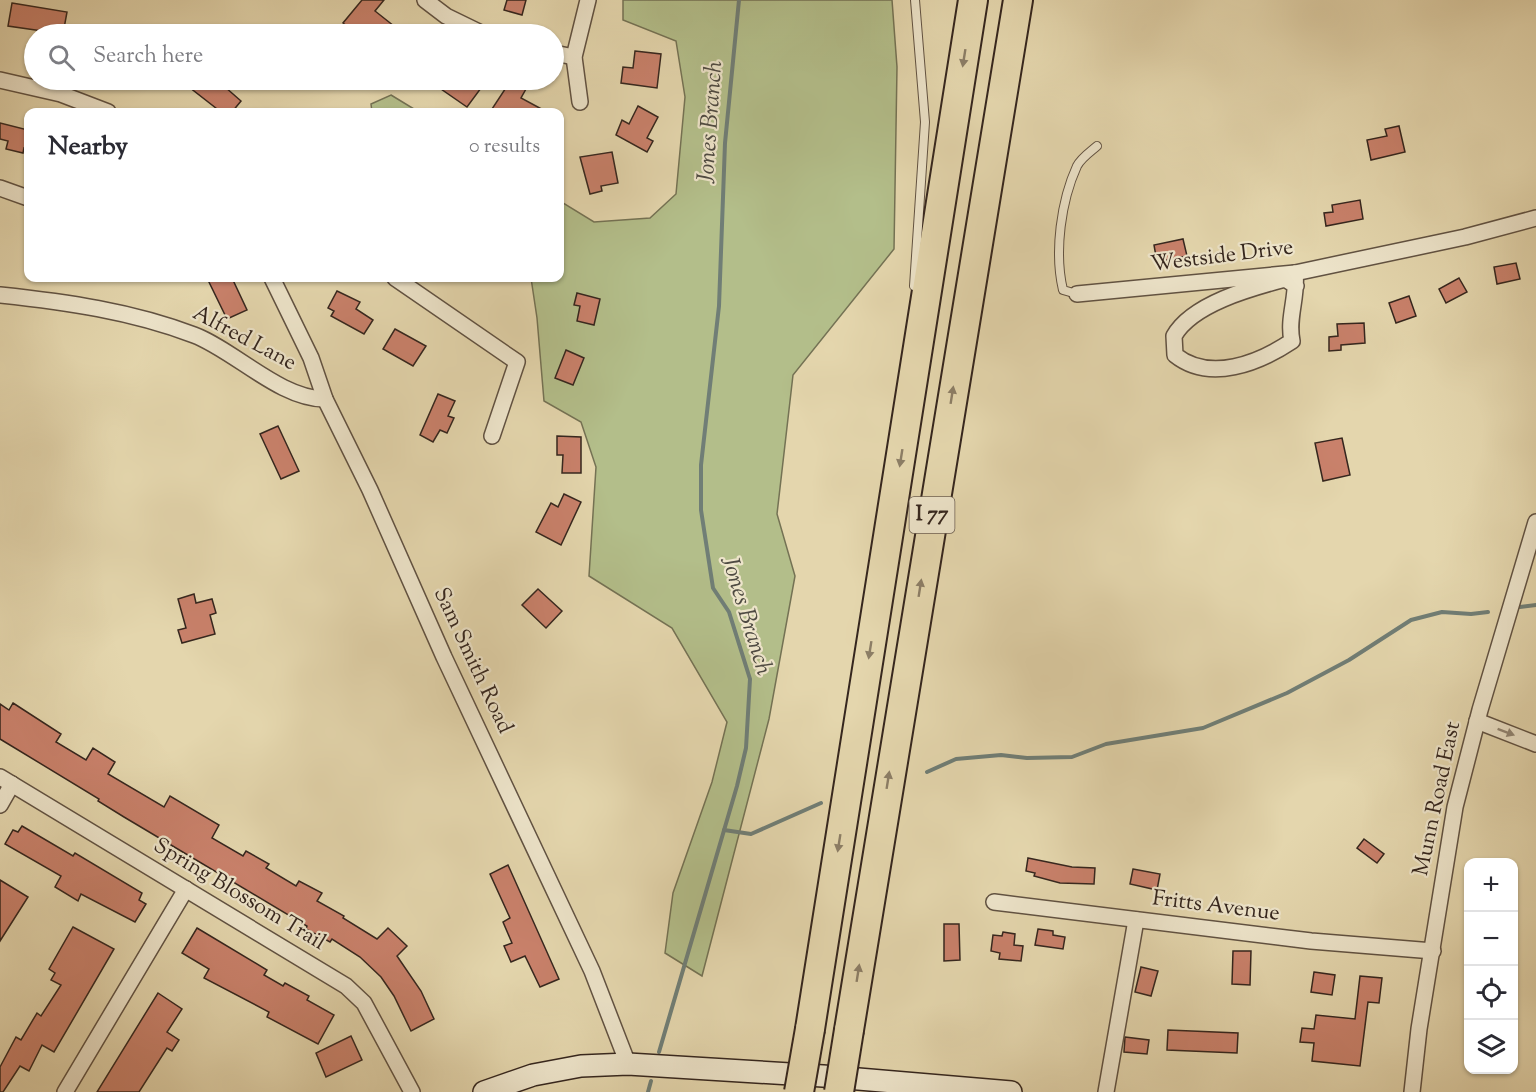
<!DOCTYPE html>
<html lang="en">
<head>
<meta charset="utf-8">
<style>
	:root { --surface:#fff; --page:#f2f2f3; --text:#2b2b33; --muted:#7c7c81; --line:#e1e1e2 }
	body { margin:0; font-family:"Sorts Mill Goudy",serif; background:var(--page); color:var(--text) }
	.controls { position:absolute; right:18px; bottom:18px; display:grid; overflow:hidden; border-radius:12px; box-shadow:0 2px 4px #0004 }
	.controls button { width:54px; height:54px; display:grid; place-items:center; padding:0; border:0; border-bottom:2px solid var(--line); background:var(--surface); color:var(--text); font:30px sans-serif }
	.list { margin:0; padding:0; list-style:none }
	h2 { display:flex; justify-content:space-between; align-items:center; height:78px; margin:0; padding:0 24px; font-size:26px }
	h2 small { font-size:20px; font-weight:400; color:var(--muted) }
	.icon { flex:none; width:33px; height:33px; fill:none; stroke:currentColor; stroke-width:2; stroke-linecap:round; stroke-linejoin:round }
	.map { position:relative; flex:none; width:1536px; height:1092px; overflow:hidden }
	.search { position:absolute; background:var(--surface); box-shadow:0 2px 4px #0004; left:24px; top:24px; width:540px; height:66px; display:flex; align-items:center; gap:15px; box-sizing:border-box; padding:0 21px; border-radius:33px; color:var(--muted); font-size:22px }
	.panel { position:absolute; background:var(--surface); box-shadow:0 2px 4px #0004; left:24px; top:108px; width:540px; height:174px; border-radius:12px }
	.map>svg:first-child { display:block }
</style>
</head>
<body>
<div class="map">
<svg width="1536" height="1092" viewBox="0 0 1536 1092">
	<rect width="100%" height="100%" fill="#e4d6ad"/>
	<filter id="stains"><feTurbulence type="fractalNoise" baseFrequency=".00333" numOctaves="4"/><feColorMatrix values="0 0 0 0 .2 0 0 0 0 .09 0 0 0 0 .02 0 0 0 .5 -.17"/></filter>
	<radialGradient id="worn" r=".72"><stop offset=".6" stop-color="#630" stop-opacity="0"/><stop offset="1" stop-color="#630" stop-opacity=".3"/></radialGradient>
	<g fill="#b3be8a" stroke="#747254" stroke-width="1.5">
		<path d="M 623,0 L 892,0 L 897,67 L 894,249 L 793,375 L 777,514 L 795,576 L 769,719 L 702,976 L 665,953 L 673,893 L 712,782 L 727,722 L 672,628 L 589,576 L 596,467 L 581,422 L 544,401 L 537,318 L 531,278 L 560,278 L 560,201 L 594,222 L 650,218 L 676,194 L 685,97 L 676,41 L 623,20 Z"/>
		<path d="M 391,95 L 419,112 L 372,112 L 371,104 Z"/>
	</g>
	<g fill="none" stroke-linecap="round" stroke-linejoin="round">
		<g stroke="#707e76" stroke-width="4">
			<path d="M 1520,607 L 1536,605"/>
			<path d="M 927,772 L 956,759 L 1001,755 L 1027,758 L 1072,757 L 1106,744 L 1203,728 L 1287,693 L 1349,660 L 1411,620 L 1442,612 L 1471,614 L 1488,612"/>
			<path d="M 724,830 L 751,834 L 821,803"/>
			<path d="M 659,1052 L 737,786 L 746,748 L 750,679 L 729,612 L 713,588 L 701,510 L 701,465 L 719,306 L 725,143 L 739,0"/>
			<path d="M 648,1092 L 651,1081"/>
		</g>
	</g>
	<g fill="#c9816b" stroke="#35261e" stroke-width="1.5">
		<path d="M 362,0 L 384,0 L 375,11 L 404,34 L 357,34 L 343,23 Z"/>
		<path d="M 507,0 L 526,0 L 522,15 L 504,10 Z"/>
		<path d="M 12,3 L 67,12 L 63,34 L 8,26 Z"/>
		<path d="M 635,51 L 661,54 L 657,88 L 621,83 L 623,67 L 633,68 Z"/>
		<path d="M 180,80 L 217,80 L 241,101 L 232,112 L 221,112 Z"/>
		<path d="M 428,80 L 477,80 L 484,84 L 467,107 Z"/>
		<path d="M 511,80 L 531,80 L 521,98 L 547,112 L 490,112 Z"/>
		<path d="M 638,106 L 658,117 L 647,138 L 653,141 L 647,152 L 616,135 L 622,120 L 629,124 Z"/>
		<path d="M 0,123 L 28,130 L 28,149 L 24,148 L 23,153 L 6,149 L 8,141 L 0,139 Z"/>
		<path d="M 1399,126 L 1405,152 L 1371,160 L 1367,140 L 1387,136 L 1385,129 Z"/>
		<path d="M 612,152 L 618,183 L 601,186 L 602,191 L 590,194 L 580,157 Z"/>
		<path d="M 1360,200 L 1363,219 L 1326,226 L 1324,213 L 1333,212 L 1332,205 Z"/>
		<path d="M 1183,239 L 1187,256 L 1157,262 L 1154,245 Z"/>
		<path d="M 1516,263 L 1520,279 L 1497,284 L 1494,267 Z"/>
		<path d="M 207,278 L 232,278 L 247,310 L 227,319 Z"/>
		<path d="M 1459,278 L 1467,292 L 1446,303 L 1439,289 Z"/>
		<path d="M 337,291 L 360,302 L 356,309 L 373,320 L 364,334 L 331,316 L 334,311 L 328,308 Z"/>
		<path d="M 577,293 L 600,299 L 594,325 L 577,321 L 580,306 L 574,305 Z"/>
		<path d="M 1409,296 L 1416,316 L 1396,323 L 1389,303 Z"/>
		<path d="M 1364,323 L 1365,343 L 1341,345 L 1341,350 L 1329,351 L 1329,337 L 1338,336 L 1337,324 Z"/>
		<path d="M 395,329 L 426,346 L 413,366 L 383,349 Z"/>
		<path d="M 566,350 L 584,358 L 573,385 L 555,378 Z"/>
		<path d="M 438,394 L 455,401 L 448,416 L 454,418 L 447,433 L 440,430 L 433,442 L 420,435 Z"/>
		<path d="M 278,426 L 299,471 L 281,479 L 260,434 Z"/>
		<path d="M 557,436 L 581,437 L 581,473 L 562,473 L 563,455 L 557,455 Z"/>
		<path d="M 1342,438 L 1350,475 L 1323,481 L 1315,443 Z"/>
		<path d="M 564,494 L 581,502 L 561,545 L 536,532 L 551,503 L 558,507 Z"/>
		<path d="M 538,589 L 562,611 L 546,628 L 522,605 Z"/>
		<path d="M 194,594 L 196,603 L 212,599 L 216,613 L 210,615 L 215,634 L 182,643 L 178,630 L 186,628 L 178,599 Z"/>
		<path d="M 13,703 L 61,734 L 56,742 L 86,760 L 93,748 L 115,762 L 108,774 L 164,807 L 170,796 L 219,825 L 212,838 L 243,856 L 246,851 L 269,864 L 266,868 L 296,886 L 299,881 L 322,893 L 317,901 L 344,916 L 343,918 L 377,939 L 388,928 L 407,946 L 397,956 L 421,991 L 434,1019 L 411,1031 L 394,996 L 381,977 L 360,957 L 332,939 L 330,942 L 306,929 L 307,926 L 124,817 L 98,801 L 99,799 L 0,739 L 0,704 L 9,710 Z"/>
		<path d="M 22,826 L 73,856 L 75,853 L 142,893 L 139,900 L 146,904 L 135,922 L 81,894 L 78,901 L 55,887 L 61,876 L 5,844 L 13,830 L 18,832 Z"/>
		<path d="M 1364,839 L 1384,854 L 1377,863 L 1357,848 Z"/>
		<path d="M 1028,858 L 1072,867 L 1095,868 L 1094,884 L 1060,883 L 1034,876 L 1035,873 L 1026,871 Z"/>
		<path d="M 508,865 L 559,979 L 540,987 L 525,956 L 511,962 L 504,946 L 512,943 L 503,922 L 510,918 L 490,874 Z"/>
		<path d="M 1133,869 L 1160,874 L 1157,890 L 1130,884 Z"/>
		<path d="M 0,880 L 28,897 L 0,941 Z"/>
		<path d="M 944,924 L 959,924 L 960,960 L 944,961 Z"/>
		<path d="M 73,927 L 114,949 L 54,1052 L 42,1045 L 29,1071 L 20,1066 L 3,1092 L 0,1092 L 0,1067 L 16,1037 L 21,1040 L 37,1013 L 41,1016 L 61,985 L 51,980 L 55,973 L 49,969 Z"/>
		<path d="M 197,928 L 267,970 L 264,975 L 283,986 L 285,983 L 309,996 L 307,1000 L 334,1015 L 318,1044 L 267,1017 L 269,1012 L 204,978 L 209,969 L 182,953 Z"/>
		<path d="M 1038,929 L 1053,931 L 1053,935 L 1065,937 L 1063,949 L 1035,945 Z"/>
		<path d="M 1003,932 L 1015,934 L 1014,945 L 1023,946 L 1021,961 L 999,959 L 1000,953 L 991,951 L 993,935 L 1002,936 Z"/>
		<path d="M 1233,951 L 1251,951 L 1250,985 L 1232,984 Z"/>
		<path d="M 1141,967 L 1158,971 L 1151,996 L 1135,992 Z"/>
		<path d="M 1314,972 L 1335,975 L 1332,995 L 1311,992 Z"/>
		<path d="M 1360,976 L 1382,978 L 1379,1003 L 1368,1002 L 1360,1066 L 1312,1061 L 1314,1043 L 1300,1042 L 1302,1028 L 1314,1029 L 1316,1015 L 1355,1019 Z"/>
		<path d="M 158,993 L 182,1009 L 167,1032 L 179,1040 L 172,1051 L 167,1048 L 139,1092 L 97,1092 Z"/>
		<path d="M 1168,1030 L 1238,1033 L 1237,1053 L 1167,1050 Z"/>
		<path d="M 351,1036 L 362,1060 L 326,1077 L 316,1053 Z"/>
		<path d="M 1125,1037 L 1149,1040 L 1147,1054 L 1124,1052 Z"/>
	</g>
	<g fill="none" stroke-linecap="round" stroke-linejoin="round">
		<defs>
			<g id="lane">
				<path d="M 914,286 L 925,122 L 915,0"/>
				<path d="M 1077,294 L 1063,290 C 1054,252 1061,201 1077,166 C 1081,158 1090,152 1097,146"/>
			</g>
			<g id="street">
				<path d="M 425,0 L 446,16 L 483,34"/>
				<path d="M 554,53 L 574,57"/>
				<path d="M 0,80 L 61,94 L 108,112"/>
				<path d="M 580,102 L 574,57 L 588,0"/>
				<path d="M 0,188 L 28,198"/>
				<path d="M 1295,273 C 1298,296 1287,318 1292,341 C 1259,363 1210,383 1175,355 L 1174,336 C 1192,304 1251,288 1285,279 L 1296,286"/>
				<path d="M 272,278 L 311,358 L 325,399 L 370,490 L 444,657 L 592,971 L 628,1064"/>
				<path d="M 395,278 L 517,362 L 492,436"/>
				<path d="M 1077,294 L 1295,273 L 1465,237 L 1536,218"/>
				<path d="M 0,295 C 66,302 131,311 194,335 C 234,350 280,399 325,399"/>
				<path d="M 1477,721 L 1536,744"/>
				<path d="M 0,777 L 346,986 L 364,1003 L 412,1092"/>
				<path d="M 0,805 L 12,784"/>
				<path d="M 994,902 L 1311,941 L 1433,951"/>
				<path d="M 65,1092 L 186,889"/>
				<path d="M 1106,1092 L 1136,920"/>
				<path d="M 1412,1092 L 1419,1029 L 1455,807 L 1480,710 L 1536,522"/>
			</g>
			<path id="secondary" d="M 484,1092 L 533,1075 L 581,1066 L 628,1064 L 823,1076 L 1011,1092"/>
			<g id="highway">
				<path d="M 810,1029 L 973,0"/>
				<path d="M 849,1030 L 1018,0"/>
			</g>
		</defs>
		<use href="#lane" stroke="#615242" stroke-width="10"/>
		<use href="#street" stroke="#615242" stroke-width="18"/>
		<use href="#secondary" stroke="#35261e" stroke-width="24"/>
		<use href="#highway" stroke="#35261e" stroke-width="32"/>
		<use href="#lane" stroke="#ede4ca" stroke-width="8"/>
		<use href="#street" stroke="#ede4ca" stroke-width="15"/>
		<use href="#secondary" stroke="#ede4ca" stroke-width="21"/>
		<use href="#highway" stroke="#e4d6ad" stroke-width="28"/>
		<defs>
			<g id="highway-bridge">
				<path d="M 799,1092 L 810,1029"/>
				<path d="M 839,1092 L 849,1030"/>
			</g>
		</defs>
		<use href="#highway-bridge" stroke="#35261e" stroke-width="32" stroke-linecap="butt"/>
		<use href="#highway-bridge" stroke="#e4d6ad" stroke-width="28"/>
	</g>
	<defs><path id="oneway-solid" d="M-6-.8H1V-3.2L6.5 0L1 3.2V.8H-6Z" transform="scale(1.5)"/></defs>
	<g fill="#8c7e66">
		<use href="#oneway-solid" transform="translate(964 58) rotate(99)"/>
		<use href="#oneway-solid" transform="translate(952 395) rotate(-81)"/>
		<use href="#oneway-solid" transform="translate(901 458) rotate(99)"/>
		<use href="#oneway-solid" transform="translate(920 588) rotate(-81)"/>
		<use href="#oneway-solid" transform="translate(870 650) rotate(99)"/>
		<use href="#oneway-solid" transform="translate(888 780) rotate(-81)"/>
		<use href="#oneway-solid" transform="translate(839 843) rotate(99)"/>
		<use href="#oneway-solid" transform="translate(858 973) rotate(-81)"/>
	</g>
	<use fill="#918574" href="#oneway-solid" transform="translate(1506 732) rotate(21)"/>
	<g text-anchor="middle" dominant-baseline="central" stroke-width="4.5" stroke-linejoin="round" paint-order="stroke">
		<rect fill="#ede4ca" stroke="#6c5f52" stroke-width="1.5" x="909.5" y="497" width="45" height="36" rx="4.5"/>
		<g font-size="21" font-weight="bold" fill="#35261e">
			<text x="932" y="515">I 77</text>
		</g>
		<g font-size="22" fill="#35261e" stroke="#ede4ca">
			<text transform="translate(1222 257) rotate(-7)">Westside Drive</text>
			<text transform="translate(244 339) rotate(28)">Alfred Lane</text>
			<text transform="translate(472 661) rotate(65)">Sam Smith Road</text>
			<text transform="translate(1438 799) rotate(-78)">Munn Road East</text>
			<text transform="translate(239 895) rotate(31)">Spring Blossom Trail</text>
			<text transform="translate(1216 907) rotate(7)">Fritts Avenue</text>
		</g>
		<g font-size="24" font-style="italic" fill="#4e4a42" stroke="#ede4ca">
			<text transform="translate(711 122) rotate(-86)">Jones Branch</text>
			<text transform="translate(746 616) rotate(73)">Jones Branch</text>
		</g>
	</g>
	<rect width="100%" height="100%" filter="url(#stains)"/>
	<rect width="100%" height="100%" fill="url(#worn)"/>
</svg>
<div class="controls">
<button>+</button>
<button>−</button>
<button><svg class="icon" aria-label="locate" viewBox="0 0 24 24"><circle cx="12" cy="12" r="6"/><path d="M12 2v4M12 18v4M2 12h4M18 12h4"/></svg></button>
<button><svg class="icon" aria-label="layers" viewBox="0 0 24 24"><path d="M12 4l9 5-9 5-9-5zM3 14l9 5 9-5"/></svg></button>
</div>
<div class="search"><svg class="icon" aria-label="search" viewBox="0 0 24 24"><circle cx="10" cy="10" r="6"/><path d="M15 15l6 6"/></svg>Search here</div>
<section class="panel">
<h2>Nearby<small>0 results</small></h2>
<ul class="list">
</ul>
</section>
</div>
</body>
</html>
